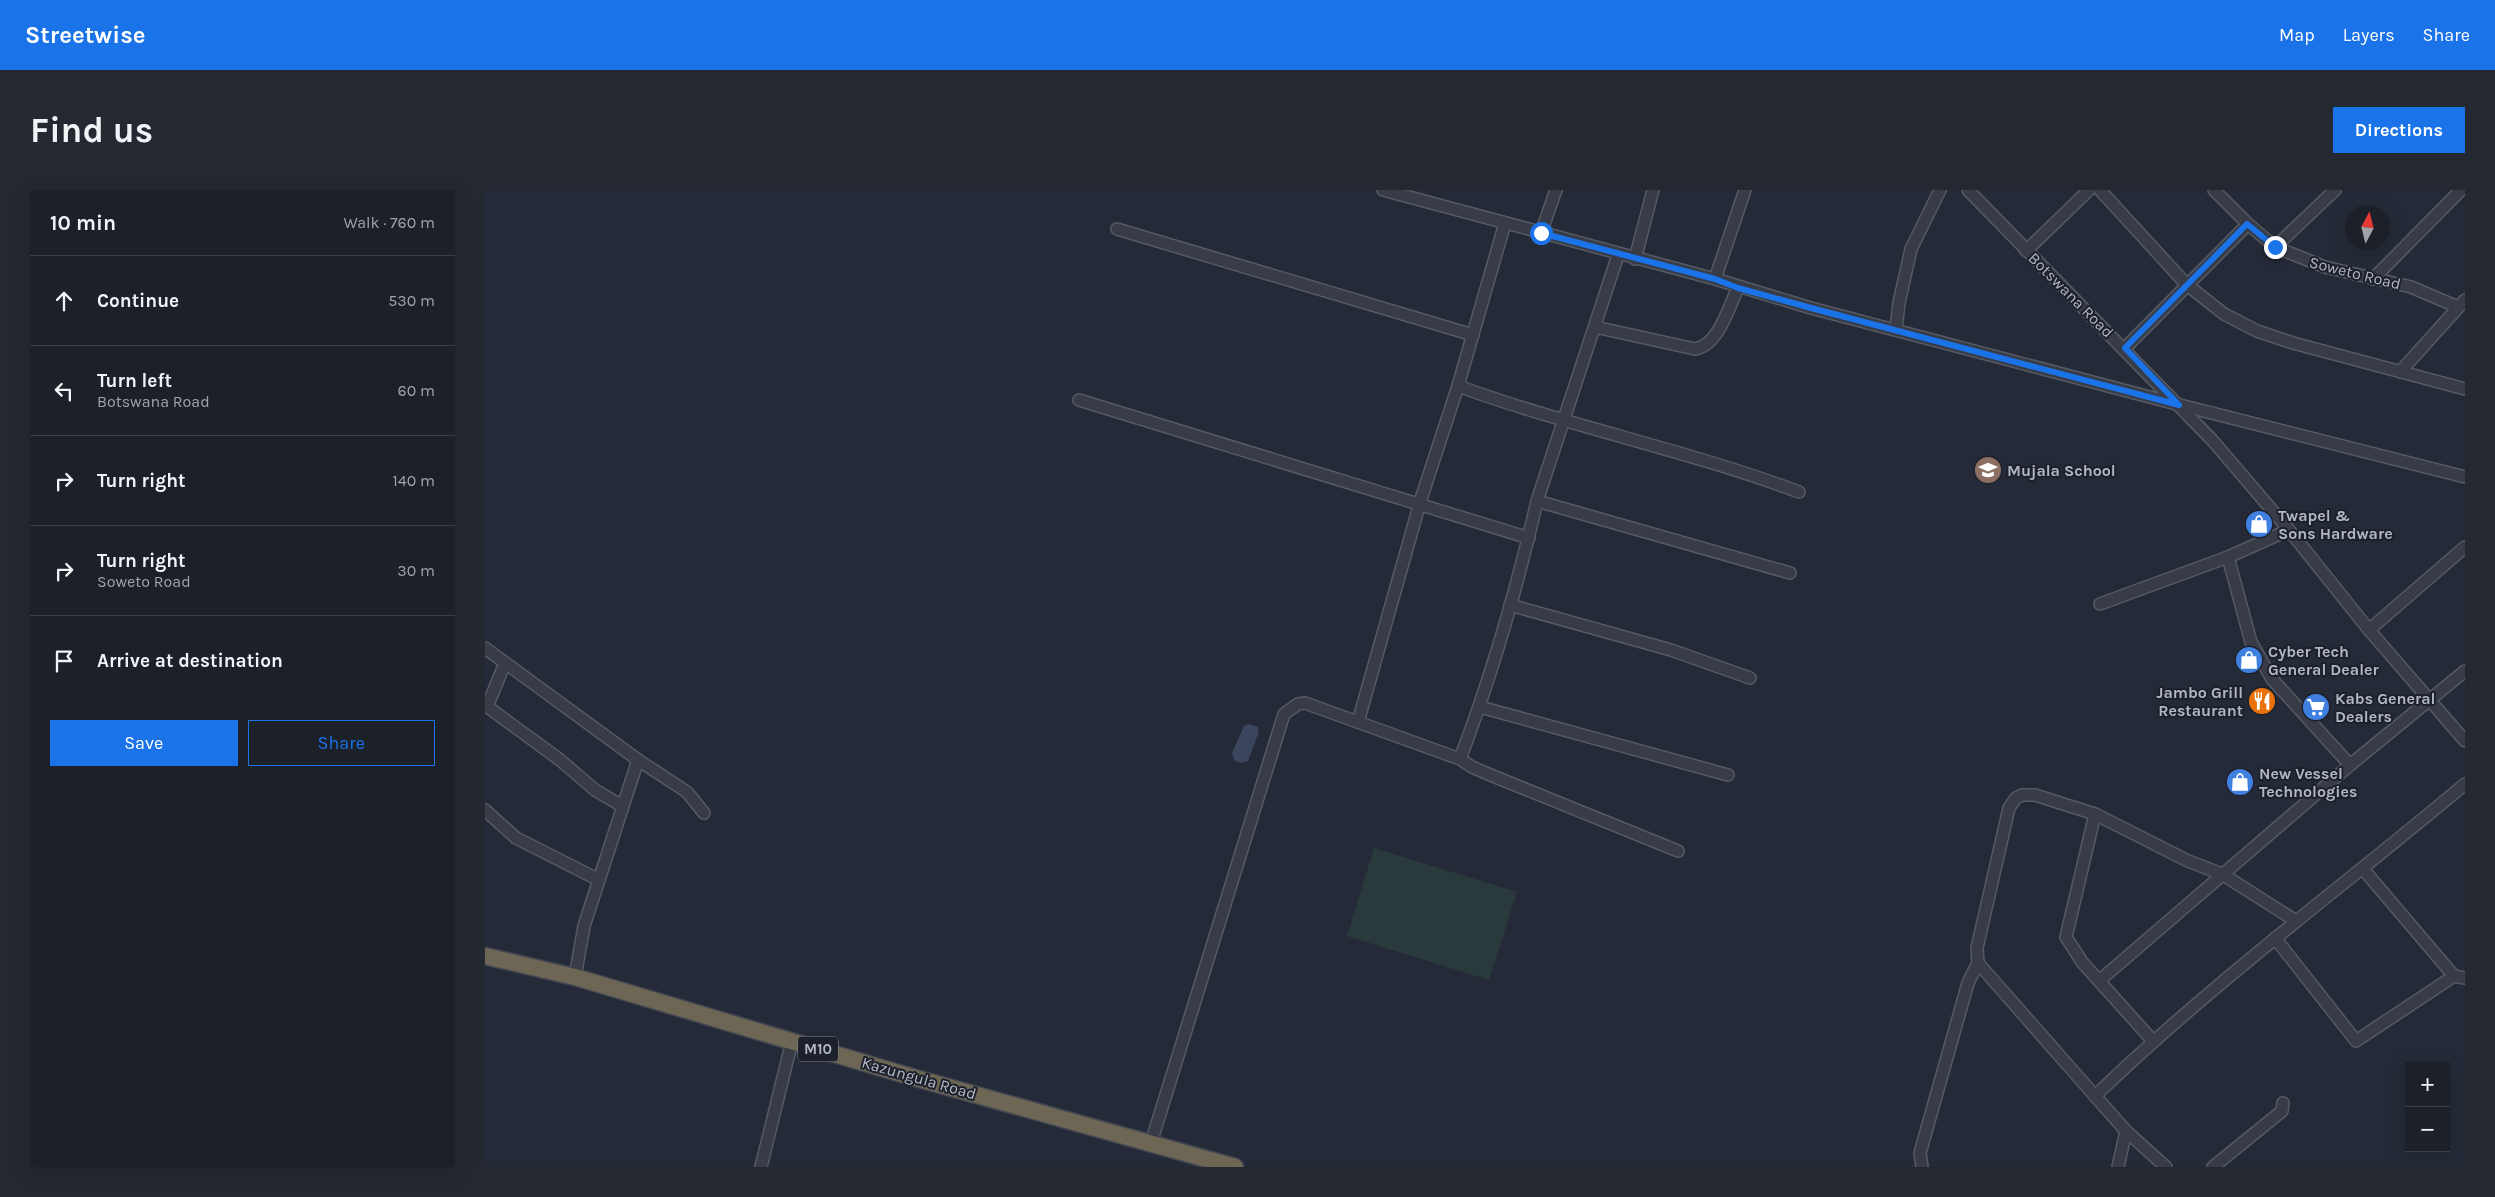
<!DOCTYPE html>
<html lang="en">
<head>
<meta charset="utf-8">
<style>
	:root { --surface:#1b2029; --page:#242831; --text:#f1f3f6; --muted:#a0a3a8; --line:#393e46; --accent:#1a73e8 }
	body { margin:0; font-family:Karla,sans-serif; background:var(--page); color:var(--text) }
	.controls { position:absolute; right:15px; bottom:15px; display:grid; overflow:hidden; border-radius:0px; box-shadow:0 5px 20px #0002 }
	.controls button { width:45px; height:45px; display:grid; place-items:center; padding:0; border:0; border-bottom:1px solid var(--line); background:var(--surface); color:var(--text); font:25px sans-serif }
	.compass { position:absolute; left:1860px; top:15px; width:45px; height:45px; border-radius:50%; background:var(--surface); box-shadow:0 5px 20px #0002; rotate:7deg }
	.stop { position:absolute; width:15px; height:15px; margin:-11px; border:4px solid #1a73e8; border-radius:50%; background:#fff }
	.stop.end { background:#1a73e8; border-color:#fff; box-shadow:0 1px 5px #0008 }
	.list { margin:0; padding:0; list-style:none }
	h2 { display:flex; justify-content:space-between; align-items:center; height:65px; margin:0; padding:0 20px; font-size:21px }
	h2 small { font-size:16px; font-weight:400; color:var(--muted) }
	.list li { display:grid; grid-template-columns:32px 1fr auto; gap:15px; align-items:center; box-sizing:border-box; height:90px; padding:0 20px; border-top:1px solid var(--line) }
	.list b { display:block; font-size:19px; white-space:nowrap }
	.list p { margin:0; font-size:16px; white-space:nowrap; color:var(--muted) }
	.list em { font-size:16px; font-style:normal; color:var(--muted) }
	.actions { display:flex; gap:10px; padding:15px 20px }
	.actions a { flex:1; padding:11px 0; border:1px solid var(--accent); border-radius:0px; text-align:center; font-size:18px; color:var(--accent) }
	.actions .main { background:var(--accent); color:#fff }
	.icon { flex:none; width:28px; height:28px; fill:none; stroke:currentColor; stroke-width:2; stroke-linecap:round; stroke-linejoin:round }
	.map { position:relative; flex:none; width:1980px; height:977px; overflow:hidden; border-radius:0px }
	header { display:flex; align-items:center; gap:30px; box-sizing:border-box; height:70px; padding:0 25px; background:var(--accent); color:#fff }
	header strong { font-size:24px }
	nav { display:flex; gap:28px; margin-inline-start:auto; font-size:18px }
	.intro { display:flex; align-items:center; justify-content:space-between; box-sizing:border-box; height:120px; padding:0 30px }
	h1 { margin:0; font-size:35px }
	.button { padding:12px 22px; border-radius:0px; background:var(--accent); color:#fff; font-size:18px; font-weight:700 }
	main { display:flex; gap:30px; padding:0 30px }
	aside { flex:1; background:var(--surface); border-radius:0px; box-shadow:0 5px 20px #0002 }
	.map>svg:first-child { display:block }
</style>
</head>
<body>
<header>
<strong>Streetwise</strong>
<nav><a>Map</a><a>Layers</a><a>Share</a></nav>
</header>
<div class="intro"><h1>Find us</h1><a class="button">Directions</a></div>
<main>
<aside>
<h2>10 min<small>Walk · 760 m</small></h2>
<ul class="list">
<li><svg class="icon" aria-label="ahead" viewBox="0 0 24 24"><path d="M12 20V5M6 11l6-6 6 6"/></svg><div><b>Continue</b></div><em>530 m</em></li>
<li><svg class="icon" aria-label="left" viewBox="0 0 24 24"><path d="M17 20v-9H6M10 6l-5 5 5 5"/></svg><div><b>Turn left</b><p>Botswana Road</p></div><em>60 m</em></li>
<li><svg class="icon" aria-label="right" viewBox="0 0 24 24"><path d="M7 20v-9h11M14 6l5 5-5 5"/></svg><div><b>Turn right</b></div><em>140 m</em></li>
<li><svg class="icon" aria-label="right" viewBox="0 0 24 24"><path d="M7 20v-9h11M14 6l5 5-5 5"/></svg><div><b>Turn right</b><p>Soweto Road</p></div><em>30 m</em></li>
<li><svg class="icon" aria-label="arrive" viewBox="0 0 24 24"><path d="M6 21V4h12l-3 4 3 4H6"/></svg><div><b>Arrive at destination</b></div></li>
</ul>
<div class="actions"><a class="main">Save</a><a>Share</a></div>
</aside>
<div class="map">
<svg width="1980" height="977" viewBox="0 0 1980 977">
	<rect width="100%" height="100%" fill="#242a37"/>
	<path fill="#2a3a3c" d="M 889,658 L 1032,702 L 1004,790 L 862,746 Z"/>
	<path fill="#3b465e" d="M 764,534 L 773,537 L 773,544 L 763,571 L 755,573 L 749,570 L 747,563 L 759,536 Z"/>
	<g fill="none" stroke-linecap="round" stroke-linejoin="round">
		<defs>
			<g id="minor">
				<path d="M 898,0 L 1230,89 L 1326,118 L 1695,215 L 1980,287"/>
				<path d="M 1483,0 L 1728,251 L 1804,340 L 1884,440 L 1980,551"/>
				<path d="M 1615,0 L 1701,94 L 1739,124 L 1772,141 L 1808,153 L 1980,199"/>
				<path d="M 1729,0 L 1763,34 L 1790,57 L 1840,77 L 1926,97 L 1973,117"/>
				<path d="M 632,39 L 988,145"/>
				<path d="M 1056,43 L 1071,0"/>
				<path d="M 1790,57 L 1850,0"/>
				<path d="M 1541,61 L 1604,0"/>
				<path d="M 1150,69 L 1168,0"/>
				<path d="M 1230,89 L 1260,0"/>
				<path d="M 1888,89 L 1976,0"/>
				<path d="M 1110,137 L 1210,159 C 1234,155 1243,118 1253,98"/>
				<path d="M 1411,139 L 1414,113 L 1426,59 L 1455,0"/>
				<path d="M 1640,158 L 1763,34"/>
				<path d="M 1915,182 L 1980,110"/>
				<path d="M 973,196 C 1085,237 1202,260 1314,302"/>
				<path d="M 594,210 L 1044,348"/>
				<path d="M 1052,311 L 1305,383"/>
				<path d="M 1743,367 L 1766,452 L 1787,489 L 1865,575"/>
				<path d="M 1615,414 L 1743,367 L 1804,340"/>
				<path d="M 1025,415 L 1186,460 L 1265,488"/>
				<path d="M 1884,440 L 1980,357"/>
				<path d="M 0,458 L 153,570 L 202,602 L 219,623"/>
				<path d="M 0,515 L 75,570 L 110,600 L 137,616"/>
				<path d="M 2,517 L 20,473"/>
				<path d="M 995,517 L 1243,585"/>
				<path d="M 873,532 L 936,309 L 973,196 L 1020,33"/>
				<path d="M 975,569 C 1007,485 1032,398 1052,311 L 1133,65"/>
				<path d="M 0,620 L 31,648 L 114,690"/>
				<path d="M 1610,624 L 1581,747 L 1597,772 L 1668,851"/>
				<path d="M 1878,679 L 1969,786"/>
				<path d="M 1790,748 L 1871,851 L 1969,786 L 1980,788"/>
				<path d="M 90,787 L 99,736 L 153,570"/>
				<path d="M 1614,791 L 1865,575 L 1980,481"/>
				<path d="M 1610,906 L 1493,773 L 1492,758 L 1524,618 L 1531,608 L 1537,605 L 1550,605 L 1610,624 L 1703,671 L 1737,684 L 1811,731"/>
				<path d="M 666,953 L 799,524 L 813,514 L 820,513 L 975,569 L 987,577 L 1008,586 L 1193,661"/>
				<path d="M 276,977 L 307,851"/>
				<path d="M 1437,977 L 1435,963 L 1483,793 L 1493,773"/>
				<path d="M 1633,977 L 1641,941"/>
				<path d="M 1681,977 L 1641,941 L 1610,906 C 1726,794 1856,698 1980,594"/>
				<path d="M 1728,977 L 1797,921 L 1798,913"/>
			</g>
			<path id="highway" d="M 0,766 L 90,787 L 427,887 L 750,977"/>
		</defs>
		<use href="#minor" stroke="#555a65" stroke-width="14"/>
		<use href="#highway" stroke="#424752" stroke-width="19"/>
		<use href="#minor" stroke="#373c47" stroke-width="11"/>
		<use href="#highway" stroke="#6d6655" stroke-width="16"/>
	</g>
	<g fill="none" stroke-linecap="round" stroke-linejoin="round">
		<path stroke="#1a73e8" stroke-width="6" d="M 1056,43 L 1230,89 L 1253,98 L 1326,118 L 1694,215 L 1640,158 L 1762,34 L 1790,57"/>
	</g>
	<defs>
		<symbol id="school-disc" viewBox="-11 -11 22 22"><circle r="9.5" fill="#8d6e63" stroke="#1c212c"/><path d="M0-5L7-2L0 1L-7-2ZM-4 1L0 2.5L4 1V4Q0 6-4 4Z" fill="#fff"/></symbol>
		<symbol id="shop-disc" viewBox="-11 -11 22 22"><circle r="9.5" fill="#3f7fe0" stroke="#1c212c"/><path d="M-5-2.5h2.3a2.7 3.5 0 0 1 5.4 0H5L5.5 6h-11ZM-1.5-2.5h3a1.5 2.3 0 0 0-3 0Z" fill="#fff"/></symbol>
		<symbol id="restaurant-disc" viewBox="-11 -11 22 22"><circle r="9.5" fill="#e8710a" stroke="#1c212c"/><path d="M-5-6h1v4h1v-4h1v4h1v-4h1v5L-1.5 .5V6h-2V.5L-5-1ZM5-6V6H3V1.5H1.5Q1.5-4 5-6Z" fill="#fff"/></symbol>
		<symbol id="supermarket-disc" viewBox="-11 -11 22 22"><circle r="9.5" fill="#3f7fe0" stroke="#1c212c"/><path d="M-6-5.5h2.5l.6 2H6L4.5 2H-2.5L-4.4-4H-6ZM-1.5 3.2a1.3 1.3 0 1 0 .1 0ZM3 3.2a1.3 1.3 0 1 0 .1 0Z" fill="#fff"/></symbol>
	</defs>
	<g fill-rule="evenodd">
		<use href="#school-disc" x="1487" y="264" width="32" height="32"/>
		<use href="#shop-disc" x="1758" y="318" width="32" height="32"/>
		<use href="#shop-disc" x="1748" y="454" width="32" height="32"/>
		<use href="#restaurant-disc" x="1761" y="495" width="32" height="32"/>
		<use href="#supermarket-disc" x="1815" y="501" width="32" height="32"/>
		<use href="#shop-disc" x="1739" y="576" width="32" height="32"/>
	</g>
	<g text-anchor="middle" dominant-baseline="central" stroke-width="4" stroke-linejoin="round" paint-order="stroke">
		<rect fill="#1c212c" stroke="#858a96" stroke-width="1" x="313" y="846.5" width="40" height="25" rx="4"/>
		<g font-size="15" font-weight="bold" fill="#b2b7c4">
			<text x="333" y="859">M10</text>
		</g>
		<g font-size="16" fill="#b2b7c4" stroke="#1c212c">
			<text transform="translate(1870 83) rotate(14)">Soweto Road</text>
			<text transform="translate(1586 105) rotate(45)">Botswana Road</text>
			<text transform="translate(434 888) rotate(16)">Kazungula Road</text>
		</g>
		<g font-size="16" font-weight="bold" fill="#b2b7c4" stroke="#1c212c" text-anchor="start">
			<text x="1522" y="280">Mujala School</text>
			<text x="1793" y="325">Twapel &amp;<tspan x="1793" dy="18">Sons Hardware</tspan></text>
			<text x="1783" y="461">Cyber Tech<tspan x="1783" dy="18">General Dealer</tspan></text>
			<text x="1758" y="502" text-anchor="end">Jambo Grill<tspan x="1758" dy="18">Restaurant</tspan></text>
			<text x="1850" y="508">Kabs General<tspan x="1850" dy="18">Dealers</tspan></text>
			<text x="1774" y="583">New Vessel<tspan x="1774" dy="18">Technologies</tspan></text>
		</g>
	</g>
</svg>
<div class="controls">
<button>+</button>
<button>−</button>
</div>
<svg class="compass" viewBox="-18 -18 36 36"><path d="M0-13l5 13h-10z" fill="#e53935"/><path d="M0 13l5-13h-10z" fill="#a0a3a8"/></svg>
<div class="stop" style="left:1056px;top:43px"></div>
<div class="stop end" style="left:1790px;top:57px"></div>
</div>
</main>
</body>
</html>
